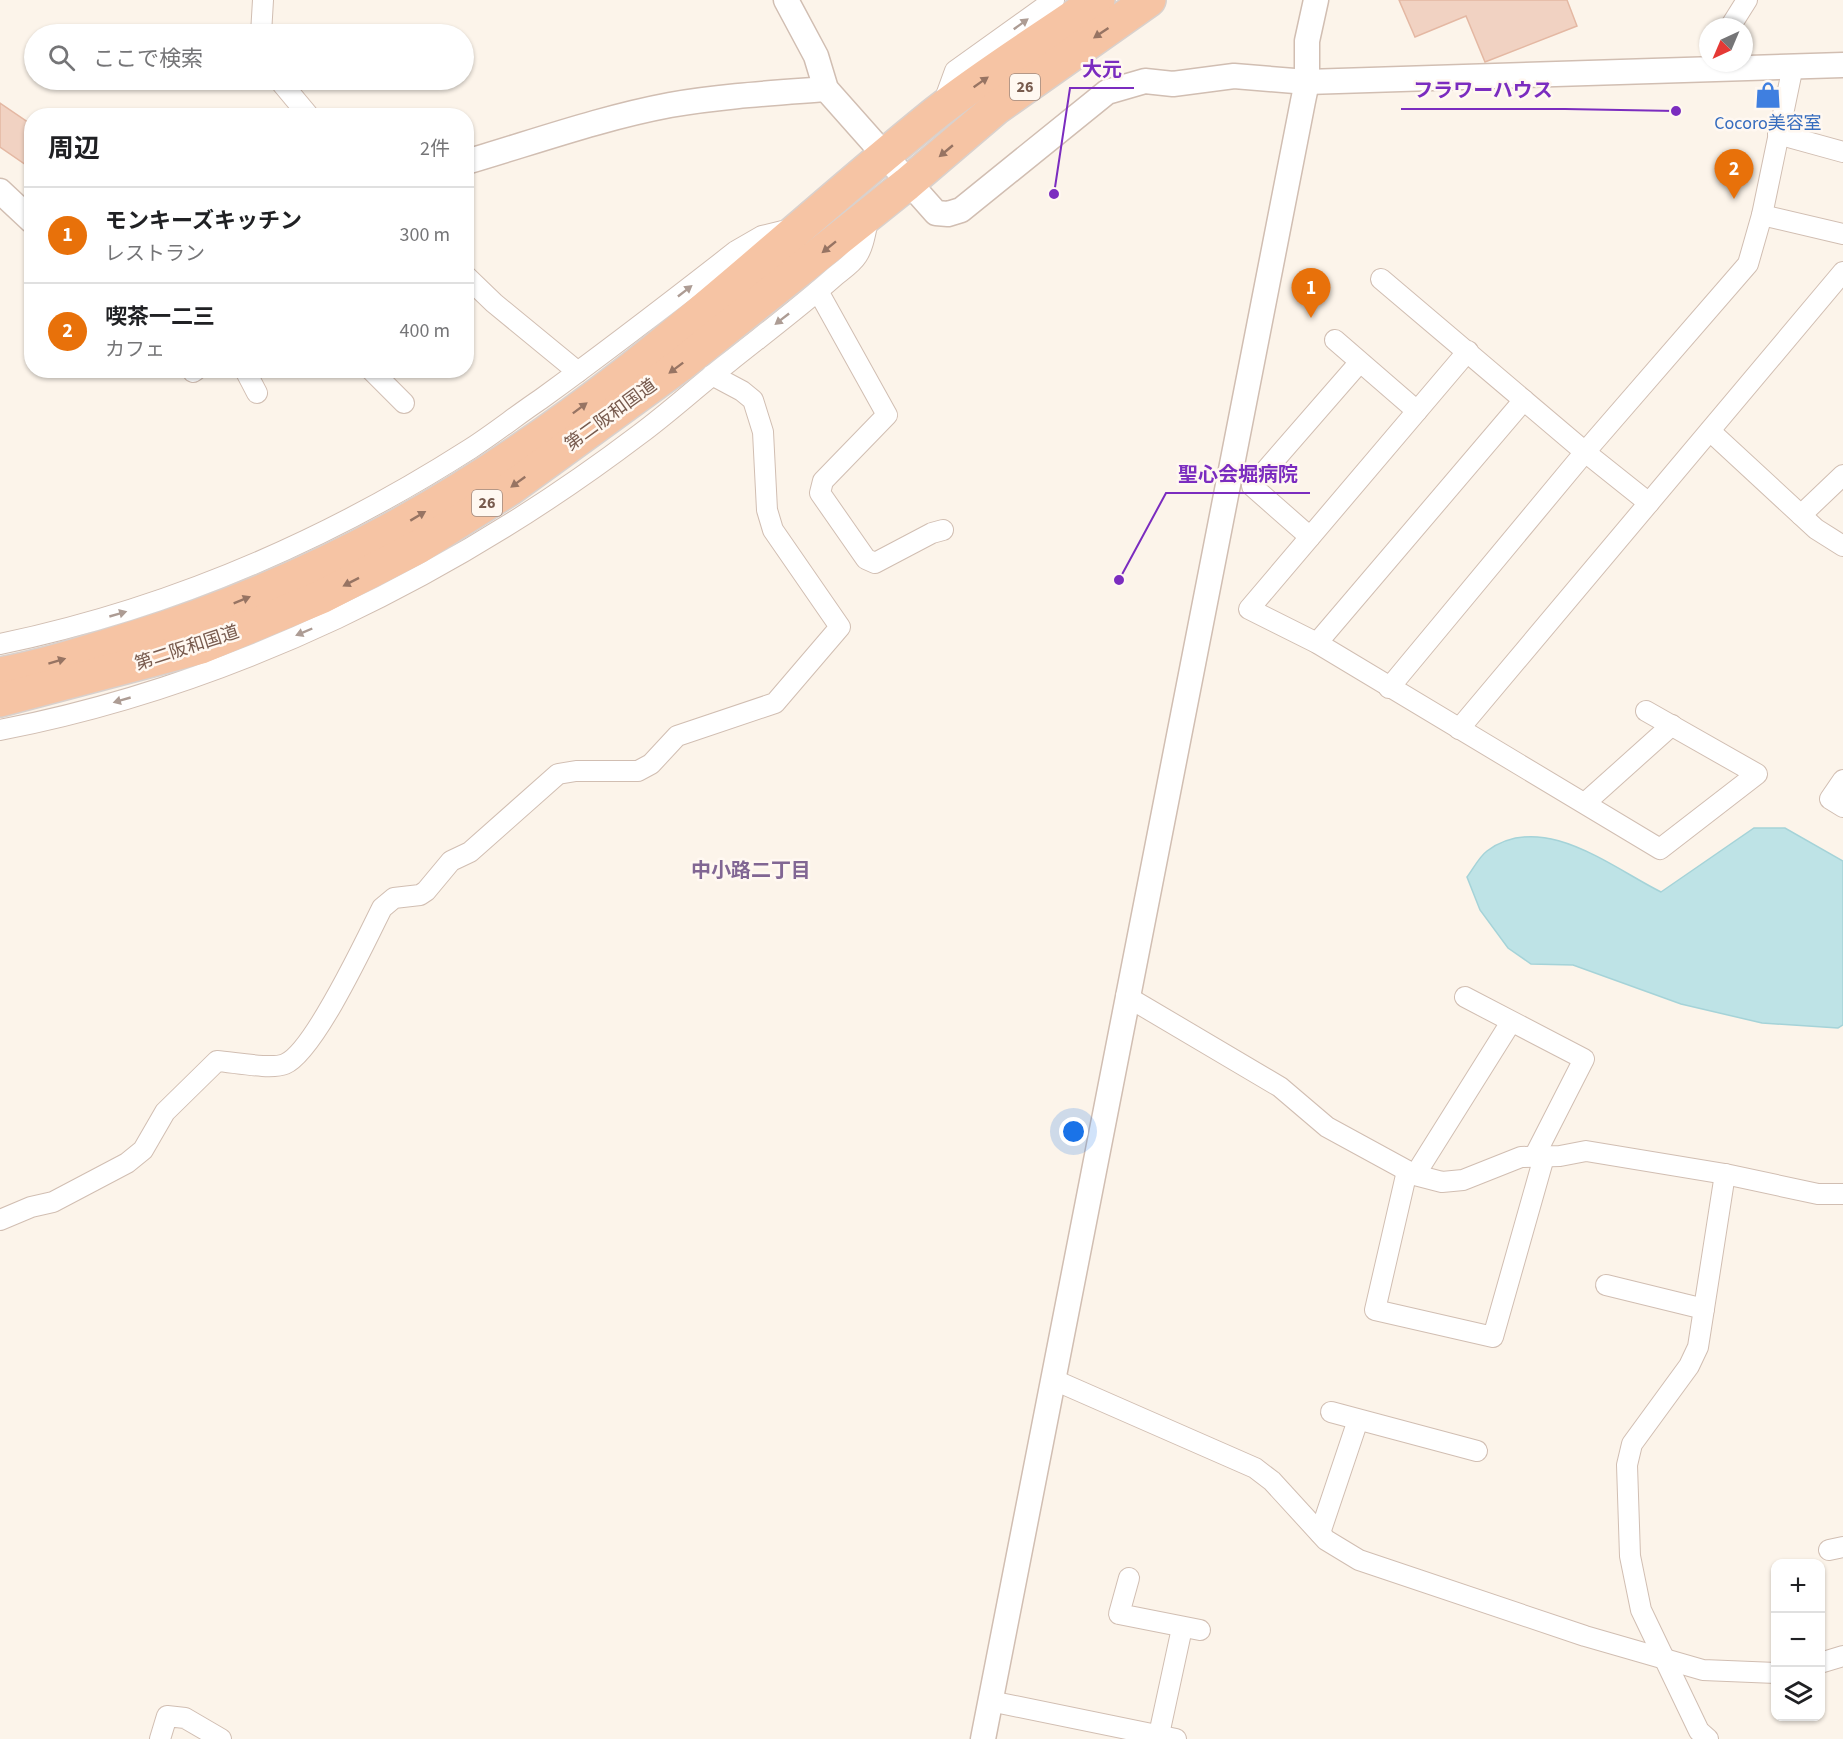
<!DOCTYPE html>
<html lang="ja">
<head>
<meta charset="utf-8">
<style>
	:root { --surface:#fff; --page:#f6f6f6; --text:#202124; --muted:#757577; --line:#e0e0e0; --accent:#db2777 }
	body { margin:0; font-family:"Source Sans 3","Noto Sans JP",sans-serif; background:var(--page); color:var(--text) }
	.controls { position:absolute; right:18px; bottom:18px; display:grid; overflow:hidden; border-radius:12px; box-shadow:0 2px 4px #0004 }
	.controls button { width:54px; height:54px; display:grid; place-items:center; padding:0; border:0; border-bottom:2px solid var(--line); background:var(--surface); color:var(--text); font:30px sans-serif }
	.compass { position:absolute; left:1699px; top:18px; width:54px; height:54px; border-radius:50%; background:var(--surface); box-shadow:0 2px 4px #0004; rotate:224deg }
	.you { position:absolute; left:1074px; top:1132px; width:21px; height:21px; margin:-15px; border:4px solid #fff; border-radius:50%; background:#1a73e8; box-shadow:0 0 0 9px #1a73e833 }
	.badge { display:grid; place-items:center; width:39px; height:39px; border-radius:50%; background:var(--accent); color:#fff; font-size:20px; font-weight:700 }
	.pin { position:absolute; translate:-50% -50px; filter:drop-shadow(0 2px 3px #0008) }
	.pin::after { content:''; position:absolute; top:32px; width:21px; height:18px; background:inherit; clip-path:polygon(0 0,100% 0,50% 100%) }
	.list { margin:0; padding:0; list-style:none }
	h2 { display:flex; justify-content:space-between; align-items:center; height:78px; margin:0; padding:0 24px; font-size:26px }
	h2 small { font-size:20px; font-weight:400; color:var(--muted) }
	.list li { display:grid; grid-template-columns:39px 1fr auto; gap:18px; align-items:center; box-sizing:border-box; height:96px; padding:0 24px; border-top:2px solid var(--line) }
	.list b { display:block; font-size:22px; white-space:nowrap }
	.list p { margin:0; font-size:20px; white-space:nowrap; color:var(--muted) }
	.list em { font-size:20px; font-style:normal; color:var(--muted) }
	.icon { flex:none; width:33px; height:33px; fill:none; stroke:currentColor; stroke-width:2; stroke-linecap:round; stroke-linejoin:round }
	.map { position:relative; flex:none; width:1843px; height:1739px; overflow:hidden }
	.search { position:absolute; background:var(--surface); box-shadow:0 2px 4px #0004; left:24px; top:24px; width:450px; height:66px; display:flex; align-items:center; gap:15px; box-sizing:border-box; padding:0 21px; border-radius:33px; color:var(--muted); font-size:22px }
	.panel { position:absolute; background:var(--surface); box-shadow:0 2px 4px #0004; left:24px; top:108px; width:450px; height:270px; border-radius:24px }
	.map>svg:first-child { display:block }
</style>
</head>
<body>
<div class="map">
<svg width="1843" height="1739" viewBox="0 0 1843 1739">
	<rect width="100%" height="100%" fill="#fcf4ea"/>
	<path fill="#bee3e6" stroke="#a5d3d8" stroke-width="1.5" d="M 1754,828 L 1785,828 L 1843,861 L 1843,1025 L 1838,1028 L 1762,1023 L 1681,1004 L 1573,965 L 1531,964 L 1508,948 L 1480,910 L 1467,877 C 1473,869 1479,857 1487,851 C 1542,810 1611,867 1661,892 Z"/>
	<g fill="#f1d2c2" stroke="#e4b8a3" stroke-width="1.5">
		<path d="M 1399,0 L 1567,0 L 1577,26 L 1485,62 L 1466,16 L 1415,37 Z"/>
		<path d="M 0,103 L 32,125 L 32,169 L 0,147 Z"/>
	</g>
	<g fill="none" stroke-linecap="round" stroke-linejoin="round">
		<defs>
			<g id="minor">
				<path d="M 1730,27 L 1747,0"/>
				<path d="M 261,34 L 263,0"/>
				<path d="M 279,80 L 309,116"/>
				<path d="M 943,104 L 955,71 L 1054,0"/>
				<path d="M 1778,134 L 1843,152"/>
				<path d="M 1762,215 L 1843,234"/>
				<path d="M 466,276 L 494,303 L 578,372"/>
				<path d="M 1381,279 L 1585,452 L 1649,503"/>
				<path d="M 818,291 L 887,415 L 823,481 L 820,493 L 866,559 L 875,563 L 932,533 L 943,530"/>
				<path d="M 1335,340 L 1417,411"/>
				<path d="M 1468,351 L 1249,609 L 1317,643 L 1660,849 L 1757,774 L 1646,711"/>
				<path d="M 245,370 L 257,393"/>
				<path d="M 371,370 L 404,403"/>
				<path d="M 193,372 L 196,370"/>
				<path d="M 1710,431 L 1816,529 L 1843,546"/>
				<path d="M 1801,515 L 1843,475"/>
				<path d="M 1310,537 L 1252,486 L 1359,363"/>
				<path d="M 1317,643 L 1524,400"/>
				<path d="M 0,644 C 168,609 326,541 470,449 C 495,433 517,415 541,399 C 607,351 672,301 736,251 L 762,236 L 791,229"/>
				<path d="M 1389,688 L 1585,452 L 1748,264 L 1762,215 L 1793,66"/>
				<path d="M 1459,729 L 1843,272"/>
				<path d="M 0,730 C 232,685 453,576 640,434 C 671,411 699,385 729,362 C 764,334 800,307 834,277 C 841,271 852,264 857,256 C 864,246 866,228 869,216"/>
				<path d="M 1843,780 L 1830,799 L 1843,807"/>
				<path d="M 1585,803 L 1672,725"/>
				<path d="M 1126,996 L 1280,1087 L 1327,1127 L 1415,1175 L 1442,1182 L 1463,1180 L 1521,1157 L 1560,1156 L 1586,1151 L 1725,1174 L 1818,1194 L 1843,1194"/>
				<path d="M 1465,997 L 1584,1059 L 1534,1157"/>
				<path d="M 1407,1171 L 1375,1310 L 1493,1337 L 1544,1157"/>
				<path d="M 1415,1175 L 1511,1022"/>
				<path d="M 0,1220 L 31,1207 L 53,1202 L 127,1163 L 143,1150 L 165,1112 L 217,1061 C 233,1062 271,1070 285,1064 C 314,1052 367,938 382,908 L 394,898 L 420,895 L 426,891 L 451,861 L 470,852 L 558,774 L 576,771 L 638,771 L 651,764 L 677,736 L 775,703 L 840,627 L 773,530 L 767,510 L 763,432 L 753,400 L 742,391 L 712,375"/>
				<path d="M 1606,1285 L 1704,1309"/>
				<path d="M 1052,1379 L 1255,1468 L 1272,1481 L 1326,1540 L 1359,1560 L 1585,1636 L 1703,1670 L 1776,1673"/>
				<path d="M 1331,1412 L 1477,1451"/>
				<path d="M 1320,1533 L 1358,1420"/>
				<path d="M 1829,1550 L 1843,1547"/>
				<path d="M 1129,1578 L 1119,1614 L 1200,1630"/>
				<path d="M 1820,1663 L 1843,1656"/>
				<path d="M 990,1701 L 1176,1739"/>
				<path d="M 160,1739 L 167,1716 L 185,1718 L 221,1739"/>
				<path d="M 1158,1739 L 1182,1628"/>
				<path d="M 1708,1739 L 1699,1731 L 1641,1610 L 1630,1556 L 1627,1465 L 1632,1444 L 1689,1366 L 1698,1347 L 1725,1174"/>
			</g>
			<g id="tertiary">
				<path d="M 786,0 L 816,56 L 826,89 L 936,213 L 948,214 L 961,210 L 1107,92 L 1145,81 L 1173,84 L 1234,76 L 1307,82 L 1843,65"/>
				<path d="M 466,162 C 534,142 601,118 670,105 C 721,96 774,93 826,89"/>
				<path d="M 0,191 L 32,221"/>
				<path d="M 983,1739 L 1303,101 L 1307,82 L 1307,41 L 1316,0"/>
			</g>
			<g id="trunk">
				<path d="M 0,674 C 43,666 84,653 126,640 C 316,582 470,495 626,373 C 732,290 831,197 937,112 C 988,72 1045,37 1098,0"/>
				<path d="M 0,700 L 201,647 L 321,597 L 418,547 L 511,488 L 679,366 L 907,184 L 996,108 L 1149,0"/>
			</g>
		</defs>
		<use href="#minor" stroke="#d1beb2" stroke-width="22"/>
		<use href="#tertiary" stroke="#d1beb2" stroke-width="27"/>
		<use href="#trunk" stroke="#d9d1cd" stroke-width="36"/>
		<use href="#minor" stroke="#fff" stroke-width="20"/>
		<use href="#tertiary" stroke="#fff" stroke-width="24"/>
		<use href="#trunk" stroke="#f6c4a4" stroke-width="33"/>
	</g>
	<defs><path id="oneway-solid" d="M-6-.8H1V-3.2L6.5 0L1 3.2V.8H-6Z" transform="scale(1.5)"/></defs>
	<g fill="#ad9c94">
		<use href="#oneway-solid" transform="translate(1021 24) rotate(-36)"/>
		<use href="#oneway-solid" transform="translate(685 291) rotate(-38)"/>
		<use href="#oneway-solid" transform="translate(782 319) rotate(142)"/>
		<use href="#oneway-solid" transform="translate(118 614) rotate(-16)"/>
		<use href="#oneway-solid" transform="translate(304 632) rotate(157)"/>
		<use href="#oneway-solid" transform="translate(122 700) rotate(164)"/>
	</g>
	<g fill="#977463">
		<use href="#oneway-solid" transform="translate(1101 33) rotate(146)"/>
		<use href="#oneway-solid" transform="translate(981 82) rotate(-35)"/>
		<use href="#oneway-solid" transform="translate(946 151) rotate(140)"/>
		<use href="#oneway-solid" transform="translate(829 247) rotate(141)"/>
		<use href="#oneway-solid" transform="translate(676 368) rotate(143)"/>
		<use href="#oneway-solid" transform="translate(580 408) rotate(-37)"/>
		<use href="#oneway-solid" transform="translate(518 482) rotate(144)"/>
		<use href="#oneway-solid" transform="translate(418 516) rotate(-31)"/>
		<use href="#oneway-solid" transform="translate(351 582) rotate(153)"/>
		<use href="#oneway-solid" transform="translate(242 600) rotate(-22)"/>
		<use href="#oneway-solid" transform="translate(57 661) rotate(-17)"/>
	</g>
	<defs>
		<symbol id="shop-bare" viewBox="-9 -9 18 18"><path d="M-5-2.5h2.3a2.7 3.5 0 0 1 5.4 0H5L5.5 6h-11ZM-1.5-2.5h3a1.5 2.3 0 0 0-3 0Z" fill="#3f7fe0" stroke="#fff8f1" stroke-width="2.5" paint-order="stroke"/></symbol>
	</defs>
	<g fill-rule="evenodd">
		<use href="#shop-bare" x="1749" y="76" width="38" height="38"/>
	</g>
	<g text-anchor="middle" dominant-baseline="central" stroke-width="5" stroke-linejoin="round" paint-order="stroke">
		<g fill="#fff8f1" stroke="#a0897e" stroke-width="1.5">
			<rect x="1010" y="74" width="30" height="26" rx="4.5"/>
			<rect x="472" y="490" width="30" height="26" rx="4.5"/>
		</g>
		<g font-size="16" font-weight="bold" fill="#775a4d">
			<text x="1025" y="87">26</text>
			<text x="487" y="503">26</text>
		</g>
		<g font-size="18" fill="#366cbe" stroke="#fff8f1">
			<text x="1768" y="123">Cocoro美容室</text>
		</g>
		<g font-size="18" fill="#775a4d" stroke="#fff8f1">
			<text transform="translate(611 415) rotate(-36)">第二阪和国道</text>
			<text transform="translate(187 648) rotate(-18)">第二阪和国道</text>
		</g>
		<g font-size="20" font-weight="bold" fill="#816693" stroke="#fff8f1">
			<text x="751" y="871">中小路二丁目</text>
		</g>
	</g>
	<path fill="none" stroke="#7b2cbf" stroke-width="2" d="M1054 194L1070 88H1134M1676 111L1565 109H1401M1119 580L1166 493H1310"/>
	<g fill="#7b2cbf" stroke="#fff8f1" stroke-width="2">
		<circle cx="1054" cy="194" r="6"/>
		<circle cx="1676" cy="111" r="6"/>
		<circle cx="1119" cy="580" r="6"/>
	</g>
	<g font-size="20" text-anchor="middle" font-weight="bold" fill="#7b2cbf" stroke="#fff8f1" stroke-width="5" stroke-linejoin="round" paint-order="stroke">
		<text x="1102" y="76">大元</text>
		<text x="1483" y="97">フラワーハウス</text>
		<text x="1238" y="481">聖心会堀病院</text>
	</g>
</svg>
<div class="controls">
<button>+</button>
<button>−</button>
<button><svg class="icon" aria-label="layers" viewBox="0 0 24 24"><path d="M12 4l9 5-9 5-9-5zM3 14l9 5 9-5"/></svg></button>
</div>
<svg class="compass" viewBox="-18 -18 36 36"><path d="M0-13l5 13h-10z" fill="#e53935"/><path d="M0 13l5-13h-10z" fill="#757577"/></svg>
<div class="you"></div>
<div class="pin badge" style="left:1311px;top:318px;background:#e8710a">1</div>
<div class="pin badge" style="left:1734px;top:199px;background:#e8710a">2</div>
<div class="search"><svg class="icon" aria-label="search" viewBox="0 0 24 24"><circle cx="10" cy="10" r="6"/><path d="M15 15l6 6"/></svg>ここで検索</div>
<section class="panel">
<h2>周辺<small>2件</small></h2>
<ul class="list">
<li><span class="badge" style="background:#e8710a">1</span><div><b>モンキーズキッチン</b><p>レストラン</p></div><em>300 m</em></li>
<li><span class="badge" style="background:#e8710a">2</span><div><b>喫茶一二三</b><p>カフェ</p></div><em>400 m</em></li>
</ul>
</section>
</div>
</body>
</html>
